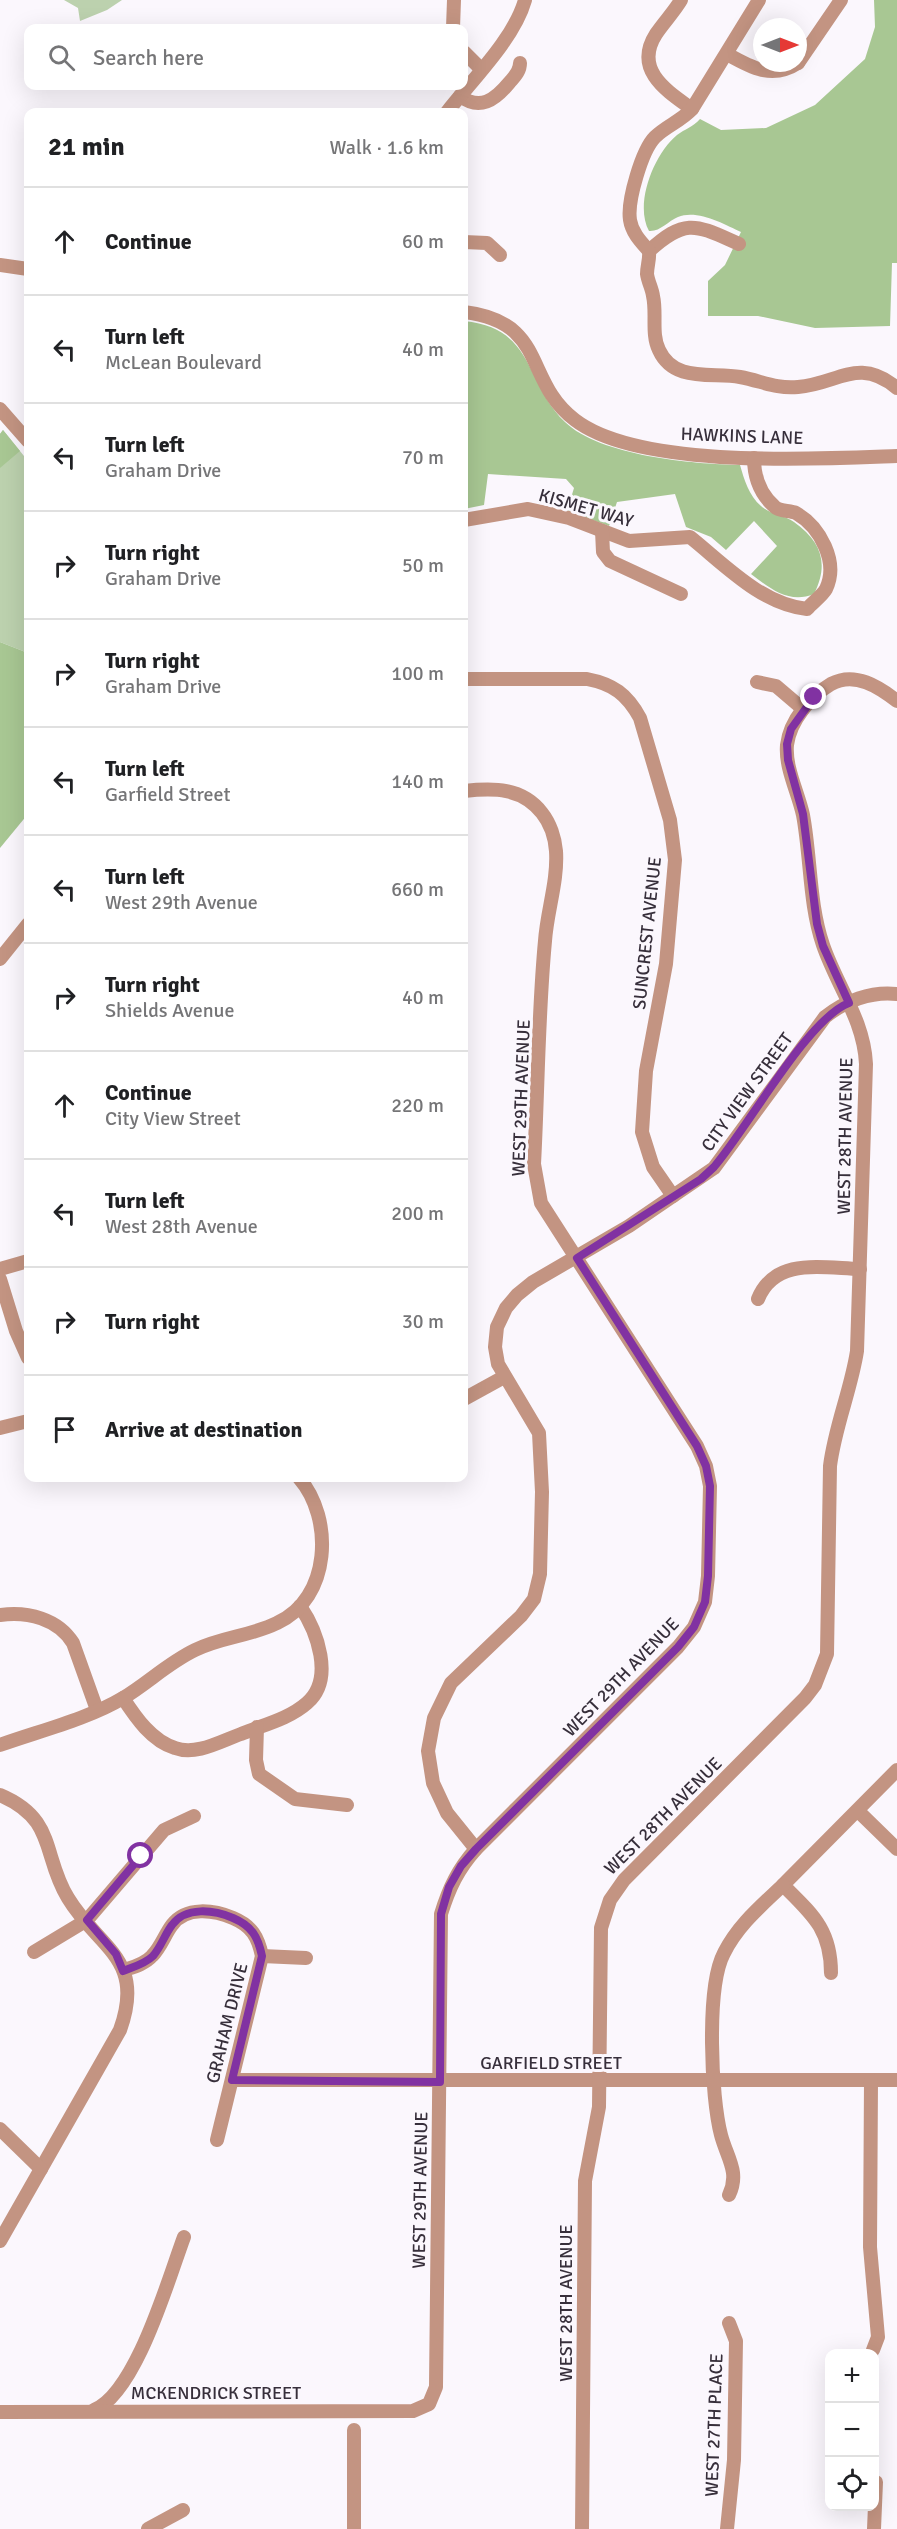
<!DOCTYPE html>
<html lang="en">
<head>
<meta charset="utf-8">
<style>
	:root { --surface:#fff; --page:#f6f6f6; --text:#202124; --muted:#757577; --line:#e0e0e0 }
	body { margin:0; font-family:Signika,sans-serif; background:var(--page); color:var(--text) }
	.controls { position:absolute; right:18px; bottom:18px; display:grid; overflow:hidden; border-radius:12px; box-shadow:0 6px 24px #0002 }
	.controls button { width:54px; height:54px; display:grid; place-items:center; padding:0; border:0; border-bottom:2px solid var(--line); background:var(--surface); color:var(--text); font:30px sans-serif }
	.compass { position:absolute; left:753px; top:18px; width:54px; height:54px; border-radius:50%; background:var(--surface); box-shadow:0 6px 24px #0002; rotate:90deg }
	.stop { position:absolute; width:18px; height:18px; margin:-14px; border:4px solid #8132a2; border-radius:50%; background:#fff }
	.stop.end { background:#8132a2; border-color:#fff; box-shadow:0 2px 6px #0008 }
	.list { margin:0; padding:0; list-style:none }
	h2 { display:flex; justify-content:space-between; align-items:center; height:78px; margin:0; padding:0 24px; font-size:26px }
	h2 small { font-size:20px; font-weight:400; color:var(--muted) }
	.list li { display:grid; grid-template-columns:39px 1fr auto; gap:18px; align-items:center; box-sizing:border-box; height:108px; padding:0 24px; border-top:2px solid var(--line) }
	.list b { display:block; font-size:22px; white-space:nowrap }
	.list p { margin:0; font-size:20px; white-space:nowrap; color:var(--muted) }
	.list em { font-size:20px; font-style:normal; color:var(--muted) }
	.icon { flex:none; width:33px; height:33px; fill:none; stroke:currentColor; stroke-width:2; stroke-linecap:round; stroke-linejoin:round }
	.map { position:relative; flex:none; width:897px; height:2529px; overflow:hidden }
	.search { position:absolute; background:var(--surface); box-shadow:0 6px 24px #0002; left:24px; top:24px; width:444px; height:66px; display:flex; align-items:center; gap:15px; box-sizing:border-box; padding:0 21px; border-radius:12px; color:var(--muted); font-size:22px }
	.panel { position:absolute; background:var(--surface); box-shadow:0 6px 24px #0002; left:24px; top:108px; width:444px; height:1374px; border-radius:12px }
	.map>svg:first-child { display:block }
</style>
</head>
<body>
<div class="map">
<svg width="897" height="2529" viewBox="0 0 897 2529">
	<rect width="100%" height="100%" fill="#fbf7fd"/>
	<g fill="#bcd1ae">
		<path d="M 64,0 L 122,0 L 107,10 L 80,21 L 78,8 Z"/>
		<path d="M 3,430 L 28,461 L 28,653 L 0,642 L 0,434 Z"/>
	</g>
	<g fill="#a8c793">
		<path d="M 874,0 L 897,0 L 897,263 L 892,263 L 890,326 L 815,328 L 758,316 L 708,316 L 708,281 L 725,265 L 741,232 C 724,224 697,209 678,217 C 668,221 660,232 649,231 C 634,204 654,154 677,135 C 685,129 693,127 700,119 L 721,130 L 766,128 L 815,105 L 865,59 L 875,27 Z"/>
		<path d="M 464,321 C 535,328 524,382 565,422 C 600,456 693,464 740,465 C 744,479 749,496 761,506 C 771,515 784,515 794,522 C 822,542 829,564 814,594 C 789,604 771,589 751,574 L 777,546 L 754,521 L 726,550 L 711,537 L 686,527 L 675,494 L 617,502 L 609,526 L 567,511 L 574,488 L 566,479 L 488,474 L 484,505 L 464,509 Z"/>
		<path d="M 3,430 L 20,451 L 0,468 L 0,434 Z"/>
		<path d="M 0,642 L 28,653 L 28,814 L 0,848 Z"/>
	</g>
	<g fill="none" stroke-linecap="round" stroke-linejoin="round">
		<g stroke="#c39482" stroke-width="14">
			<path d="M 681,0 C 674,12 664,22 656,34 C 633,70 667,91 692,109"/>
			<path d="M 453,28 L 454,0"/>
			<path d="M 464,52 L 481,69"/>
			<path d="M 727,54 C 750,67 772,80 798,63"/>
			<path d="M 798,63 L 841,0"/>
			<path d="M 460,96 C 480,111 495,100 509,83 C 514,77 520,72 520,63"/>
			<path d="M 447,112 C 472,80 514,39 525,0"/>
			<path d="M 464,242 L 487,243 L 500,255"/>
			<path d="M 739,244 C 696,225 686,217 649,251 C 650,259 647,266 647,274 C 648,282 652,288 653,296 C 657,313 651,334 659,350 C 674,383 712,372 740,377 C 762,381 775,389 798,387 C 838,384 858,356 897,388"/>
			<path d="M 649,251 C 641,242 632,233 630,220 C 627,201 642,150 655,137 C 666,126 681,121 692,109 L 759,0"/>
			<path d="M 0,265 L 28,269"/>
			<path d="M 464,312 C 548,322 523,381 575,420 C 639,469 817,459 897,456"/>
			<path d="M 0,409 L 28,441"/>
			<path d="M 464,520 L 528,509 L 569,518 L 629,541 L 690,537 C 725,565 761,604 807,609 C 812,603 822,596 826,589 C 839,562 820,527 796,513 C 790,510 780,512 775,507 C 760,494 754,476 754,458"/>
			<path d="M 602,531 L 603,552 L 610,561 L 681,594"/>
			<path d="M 464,679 L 587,679 C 613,684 627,694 640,718 L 670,820 L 675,860 L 666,964 L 646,1071 L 642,1132 L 653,1167 L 673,1196"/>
			<path d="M 757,682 L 776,686 L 803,709"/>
			<path d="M 0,959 L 28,924"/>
			<path d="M 0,1269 L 28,1261"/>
			<path d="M 0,1279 L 16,1331 L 28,1358"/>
			<path d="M 758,1299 C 775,1257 822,1268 860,1269"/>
			<path d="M 464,1399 L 504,1377"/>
			<path d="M 0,1428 L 28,1421"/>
			<path d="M 0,1615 C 28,1611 58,1619 73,1643 L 97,1710"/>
			<path d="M 123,1698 C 136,1718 152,1741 175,1748 C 196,1756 221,1741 241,1734 C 263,1725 289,1719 307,1703 C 335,1679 317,1631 300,1606"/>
			<path d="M 257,1727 L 256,1760 L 259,1774 L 295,1799 L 347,1805"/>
			<path d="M 0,1745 C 39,1731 88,1719 123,1698 C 148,1683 168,1663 195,1650 C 221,1637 251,1636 277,1623 C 331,1599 334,1518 299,1478"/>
			<path d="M 0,1795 C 57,1819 42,1856 68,1898 C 98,1948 146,1958 120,2030 L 0,2241"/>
			<path d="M 858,1811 L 897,1849"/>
			<path d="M 476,1849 L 447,1813 L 433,1783 L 428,1751 L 434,1718 L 451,1683 L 521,1616 L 534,1599 L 540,1574 L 542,1492 L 539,1433 L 498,1364 L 495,1347 L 497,1327 L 506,1308 L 517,1295 L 533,1282 L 629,1226 L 714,1168 L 825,1017 C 845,1001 871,991 897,994"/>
			<path d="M 34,1952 L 87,1920 L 164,1830 L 194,1816"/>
			<path d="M 262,1956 L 306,1958"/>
			<path d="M 124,1970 C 133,1967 145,1964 152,1956 C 161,1947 165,1934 172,1925 C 186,1906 214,1910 233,1918 C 252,1926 258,1937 262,1956 L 217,2140"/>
			<path d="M 831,1973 C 831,1929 812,1914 783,1885 L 897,1770"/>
			<path d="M 232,2080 L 897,2080"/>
			<path d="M 871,2081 L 870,2247 L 878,2337 L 873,2350"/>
			<path d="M 0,2129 L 41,2169"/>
			<path d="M 729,2195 C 740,2172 727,2158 721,2135 C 711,2097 706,1987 724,1953 C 738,1925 761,1906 783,1885"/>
			<path d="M 94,2410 C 136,2393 168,2280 184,2237"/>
			<path d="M 0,2412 L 413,2411 L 429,2404 L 436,2387 L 441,1914 C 449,1888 458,1869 476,1849 L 678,1647 L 694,1627 L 705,1602 L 708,1576 L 710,1486 L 706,1466 L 697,1446 L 541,1203 L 534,1164 C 538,1090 538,1015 545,941 C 547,911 558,881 556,851 C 555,838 550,823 542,813 C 522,787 493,788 464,791"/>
			<path d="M 354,2430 L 354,2529"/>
			<path d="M 148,2529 L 183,2510"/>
			<path d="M 582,2529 L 585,2181 L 599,2107 L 601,1928 L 610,1900 L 624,1880 L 805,1698 L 815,1685 L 827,1654 L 830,1466 C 835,1426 851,1390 857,1351 L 866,1064 C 864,1020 837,986 823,945 C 809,904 811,858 803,815 C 798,792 785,768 787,745 C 790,720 811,696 831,684 C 855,671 879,687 897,701"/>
			<path d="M 727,2529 L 734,2460 L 736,2341 L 729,2323"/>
			<path d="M 874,2529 L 876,2482"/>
		</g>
	</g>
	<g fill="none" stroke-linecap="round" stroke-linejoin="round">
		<path stroke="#8132a2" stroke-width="8" d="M 141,1856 L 87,1920 L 116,1954 L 123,1971 C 133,1967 145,1964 153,1956 C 161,1947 165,1934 172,1925 C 186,1906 214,1910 233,1918 C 252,1926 258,1937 262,1956 L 232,2080 L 440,2082 L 441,1914 L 449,1887 L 461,1866 L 476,1849 L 678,1647 L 694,1627 L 705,1602 L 708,1576 L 710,1486 L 706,1466 L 697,1446 L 577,1258 L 701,1179 L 714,1167 C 747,1129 808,1018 849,1003 L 823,946 L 817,924 L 803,814 L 788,760 L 787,744 L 791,729 L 814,697"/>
	</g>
	<g text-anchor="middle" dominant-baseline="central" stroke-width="6" stroke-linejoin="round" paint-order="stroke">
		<g font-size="18" fill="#372f3b" stroke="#fbf7fd">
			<text transform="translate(742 436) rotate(2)">HAWKINS LANE</text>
			<text transform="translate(586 508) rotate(16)">KISMET WAY</text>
			<text transform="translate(647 933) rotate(-84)">SUNCREST AVENUE</text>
			<text transform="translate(747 1092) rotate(-54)">CITY VIEW STREET</text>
			<text transform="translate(521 1098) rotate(-88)">WEST 29TH AVENUE</text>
			<text transform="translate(845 1136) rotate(-89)">WEST 28TH AVENUE</text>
			<text transform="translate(621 1677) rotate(-46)">WEST 29TH AVENUE</text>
			<text transform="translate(663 1816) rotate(-45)">WEST 28TH AVENUE</text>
			<text transform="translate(227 2023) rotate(-76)">GRAHAM DRIVE</text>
			<text x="551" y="2063">GARFIELD STREET</text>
			<text transform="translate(420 2190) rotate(-89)">WEST 29TH AVENUE</text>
			<text transform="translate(566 2303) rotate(-90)">WEST 28TH AVENUE</text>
			<text x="216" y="2393">MCKENDRICK STREET</text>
			<text transform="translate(714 2425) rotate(-88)">WEST 27TH PLACE</text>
		</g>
	</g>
</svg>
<div class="controls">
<button>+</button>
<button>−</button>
<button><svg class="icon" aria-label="locate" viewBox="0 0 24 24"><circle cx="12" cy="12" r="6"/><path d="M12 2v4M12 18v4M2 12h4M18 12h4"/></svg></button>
</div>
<svg class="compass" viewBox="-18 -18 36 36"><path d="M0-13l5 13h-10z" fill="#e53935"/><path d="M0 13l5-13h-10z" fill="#757577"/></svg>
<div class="stop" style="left:141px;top:1856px"></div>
<div class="stop end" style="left:814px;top:697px"></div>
<div class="search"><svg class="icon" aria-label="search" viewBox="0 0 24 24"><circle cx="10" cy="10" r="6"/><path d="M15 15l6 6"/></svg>Search here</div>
<section class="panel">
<h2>21 min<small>Walk · 1.6 km</small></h2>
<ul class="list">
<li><svg class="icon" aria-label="ahead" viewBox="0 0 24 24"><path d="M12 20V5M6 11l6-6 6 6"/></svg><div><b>Continue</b></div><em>60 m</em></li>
<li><svg class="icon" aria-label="left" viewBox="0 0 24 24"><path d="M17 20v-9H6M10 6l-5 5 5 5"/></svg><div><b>Turn left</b><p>McLean Boulevard</p></div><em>40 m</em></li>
<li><svg class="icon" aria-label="left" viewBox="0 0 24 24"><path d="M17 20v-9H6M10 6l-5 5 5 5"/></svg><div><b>Turn left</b><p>Graham Drive</p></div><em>70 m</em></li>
<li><svg class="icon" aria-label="right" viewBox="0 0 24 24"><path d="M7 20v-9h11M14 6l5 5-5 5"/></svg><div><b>Turn right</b><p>Graham Drive</p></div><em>50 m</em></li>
<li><svg class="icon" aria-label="right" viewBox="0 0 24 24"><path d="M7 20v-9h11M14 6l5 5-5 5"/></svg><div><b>Turn right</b><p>Graham Drive</p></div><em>100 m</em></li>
<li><svg class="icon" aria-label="left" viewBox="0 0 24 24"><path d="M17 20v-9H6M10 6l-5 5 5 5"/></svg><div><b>Turn left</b><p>Garfield Street</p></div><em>140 m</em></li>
<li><svg class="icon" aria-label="left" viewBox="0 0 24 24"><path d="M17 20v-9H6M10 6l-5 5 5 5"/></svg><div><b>Turn left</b><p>West 29th Avenue</p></div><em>660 m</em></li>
<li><svg class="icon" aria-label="right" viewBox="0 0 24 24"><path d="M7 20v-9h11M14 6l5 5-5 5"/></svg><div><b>Turn right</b><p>Shields Avenue</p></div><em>40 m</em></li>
<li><svg class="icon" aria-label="ahead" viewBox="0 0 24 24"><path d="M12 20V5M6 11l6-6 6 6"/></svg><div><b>Continue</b><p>City View Street</p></div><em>220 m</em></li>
<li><svg class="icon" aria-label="left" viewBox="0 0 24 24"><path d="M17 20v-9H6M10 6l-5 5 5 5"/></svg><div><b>Turn left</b><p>West 28th Avenue</p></div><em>200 m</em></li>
<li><svg class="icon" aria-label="right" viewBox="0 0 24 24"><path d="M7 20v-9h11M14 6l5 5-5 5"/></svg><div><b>Turn right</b></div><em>30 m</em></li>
<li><svg class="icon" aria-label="arrive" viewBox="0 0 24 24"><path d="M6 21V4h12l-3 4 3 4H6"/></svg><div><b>Arrive at destination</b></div></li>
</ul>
</section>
</div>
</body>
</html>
